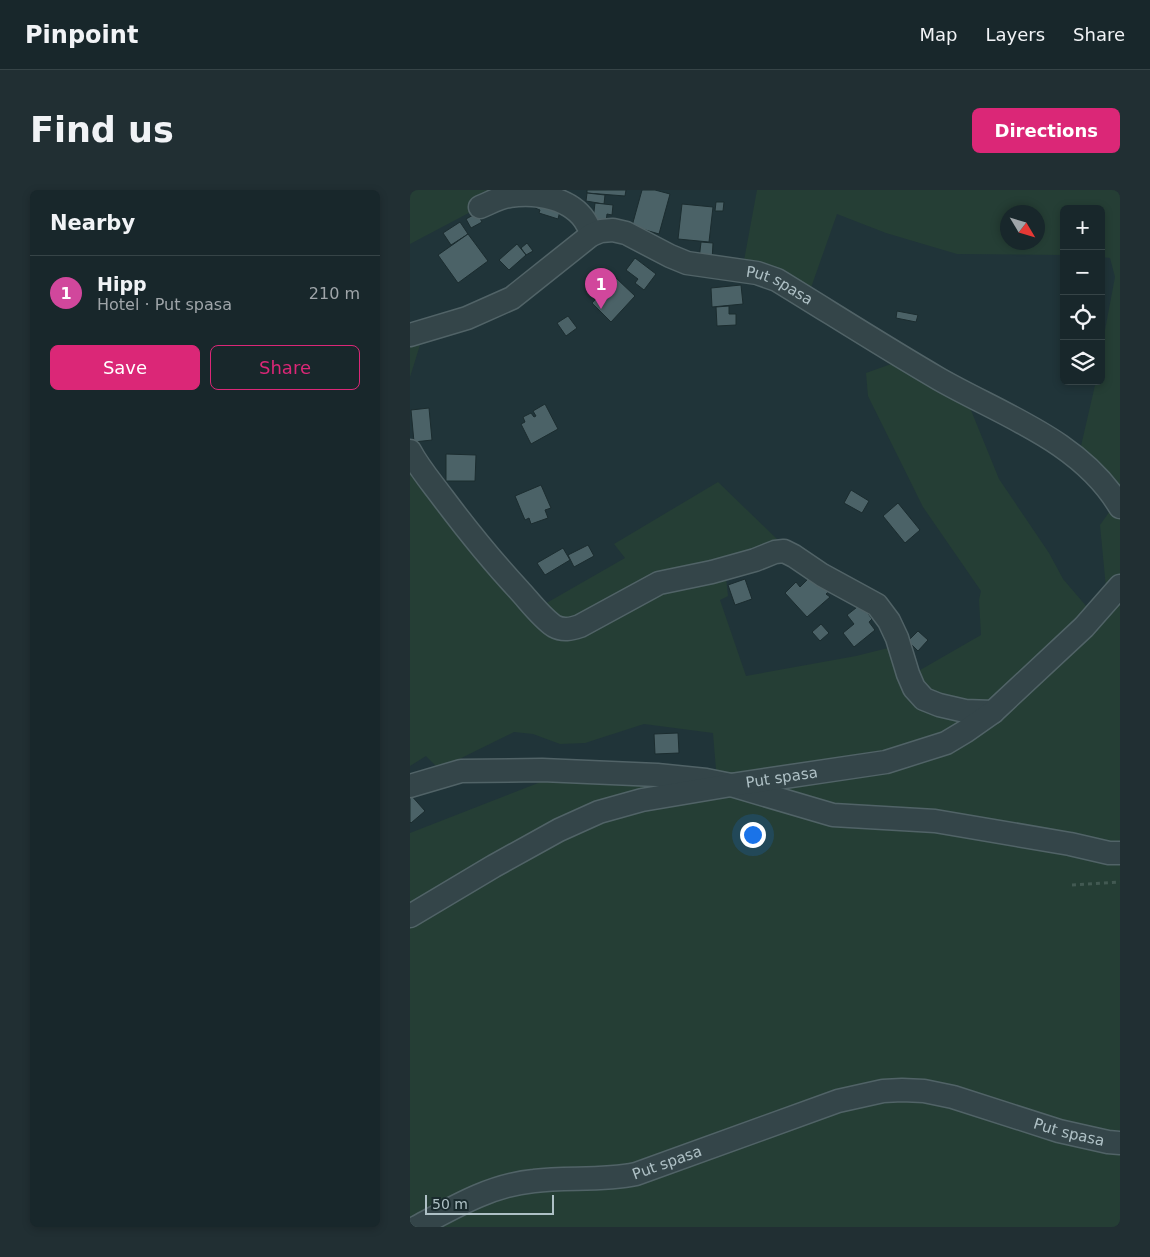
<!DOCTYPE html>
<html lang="en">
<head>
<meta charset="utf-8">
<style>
	:root { --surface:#18272b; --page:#212f33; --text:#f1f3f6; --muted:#9fa5a9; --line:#364447; --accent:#db2777 }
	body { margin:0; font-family:"DejaVu Sans",sans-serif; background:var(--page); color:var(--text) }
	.controls { position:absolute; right:15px; top:15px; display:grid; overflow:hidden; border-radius:8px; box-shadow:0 2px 8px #0003 }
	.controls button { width:45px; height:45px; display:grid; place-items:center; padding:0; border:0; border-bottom:1px solid var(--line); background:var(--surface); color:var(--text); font:25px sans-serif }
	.compass { position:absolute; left:590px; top:15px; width:45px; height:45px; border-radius:50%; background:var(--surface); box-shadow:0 2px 8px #0003; rotate:128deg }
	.scale { position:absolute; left:15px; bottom:12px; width:129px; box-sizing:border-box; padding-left:5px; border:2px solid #aec0c5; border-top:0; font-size:14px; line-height:18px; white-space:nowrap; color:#aec0c5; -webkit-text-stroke:4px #192a2d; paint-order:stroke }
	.you { position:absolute; left:342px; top:644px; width:18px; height:18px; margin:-12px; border:4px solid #fff; border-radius:50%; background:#1a73e8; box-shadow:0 0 0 8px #1a73e833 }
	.badge { display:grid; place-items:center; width:32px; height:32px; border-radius:50%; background:var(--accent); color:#fff; font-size:16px; font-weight:700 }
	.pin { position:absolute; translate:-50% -41px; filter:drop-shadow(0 1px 2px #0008) }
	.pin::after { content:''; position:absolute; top:26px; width:18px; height:15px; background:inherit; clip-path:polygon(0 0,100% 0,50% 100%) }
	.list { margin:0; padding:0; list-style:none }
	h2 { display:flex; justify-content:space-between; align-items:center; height:65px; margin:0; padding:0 20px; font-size:21px }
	h2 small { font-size:16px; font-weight:400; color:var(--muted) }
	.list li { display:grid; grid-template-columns:32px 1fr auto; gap:15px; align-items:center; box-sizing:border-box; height:75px; padding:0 20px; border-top:1px solid var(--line) }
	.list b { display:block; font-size:19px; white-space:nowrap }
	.list p { margin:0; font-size:16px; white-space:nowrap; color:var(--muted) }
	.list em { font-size:16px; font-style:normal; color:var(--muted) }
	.actions { display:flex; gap:10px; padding:15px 20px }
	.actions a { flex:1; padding:11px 0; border:1px solid var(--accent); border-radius:8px; text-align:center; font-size:18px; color:var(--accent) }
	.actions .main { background:var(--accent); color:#fff }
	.icon { flex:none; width:28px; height:28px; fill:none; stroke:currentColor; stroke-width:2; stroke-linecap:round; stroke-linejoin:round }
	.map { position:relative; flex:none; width:710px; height:1037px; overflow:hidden; border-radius:8px }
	header { display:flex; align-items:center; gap:30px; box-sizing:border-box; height:70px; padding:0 25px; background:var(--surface); border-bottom:1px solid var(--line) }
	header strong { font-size:24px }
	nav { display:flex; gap:28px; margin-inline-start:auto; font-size:18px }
	.intro { display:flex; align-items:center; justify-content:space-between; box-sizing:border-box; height:120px; padding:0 30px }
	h1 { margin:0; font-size:35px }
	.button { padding:12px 22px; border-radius:8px; background:var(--accent); color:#fff; font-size:18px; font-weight:700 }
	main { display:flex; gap:30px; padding:0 30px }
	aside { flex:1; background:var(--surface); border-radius:8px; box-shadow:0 2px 8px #0003 }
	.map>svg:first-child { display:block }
</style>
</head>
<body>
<header>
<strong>Pinpoint</strong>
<nav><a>Map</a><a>Layers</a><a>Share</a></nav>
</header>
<div class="intro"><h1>Find us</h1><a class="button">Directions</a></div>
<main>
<aside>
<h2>Nearby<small></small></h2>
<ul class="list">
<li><span class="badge" style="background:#d1479c">1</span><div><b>Hipp</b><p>Hotel · Put spasa</p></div><em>210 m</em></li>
</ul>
<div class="actions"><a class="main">Save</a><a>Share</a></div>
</aside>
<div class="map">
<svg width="710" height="1037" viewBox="0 0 710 1037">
	<rect width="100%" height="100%" fill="#203439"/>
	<g fill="#253e35" fill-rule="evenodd">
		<path d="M 0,0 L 115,0 L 70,17 L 0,54 Z"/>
		<path d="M 347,0 L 710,0 L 710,1037 L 0,1037 L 0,643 L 159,581 L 247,585 L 241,604 L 307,592 L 303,543 L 234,534 L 175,553 L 150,554 L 123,544 L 104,542 L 29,579 L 16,566 L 0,576 L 0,261 L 126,419 L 215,368 L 204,354 L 308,292 L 369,351 L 314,369 L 318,406 L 310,410 L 336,486 L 446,466 L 486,456 L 498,487 L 571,445 L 569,410 L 571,401 L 513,317 L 458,206 L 456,183 L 495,169 L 554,203 L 589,289 L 639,363 L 653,389 L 677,417 L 696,398 L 690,335 L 707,311 L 668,269 L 686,191 L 691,191 L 691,161 L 705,87 L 700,68 L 691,67 L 691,19 L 654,19 L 654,65 L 547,64 L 476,43 L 427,24 L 397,109 L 333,76 ZM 598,22 L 628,22 L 628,52 L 598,52 Z"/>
		<path d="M 14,142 L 0,187 L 0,146 Z"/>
	</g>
	<g fill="#4b6267" stroke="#1b2c2f">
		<path d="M 177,0 L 216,0 L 215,6 L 177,3 Z"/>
		<path d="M 232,0 L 245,0 L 260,4 L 249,44 L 222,36 Z"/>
		<path d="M 177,3 L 195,5 L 194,14 L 176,11 Z"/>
		<path d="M 128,10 L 151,17 L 148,29 L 129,23 L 130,20 L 125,18 Z"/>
		<path d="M 306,12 L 314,12 L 313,21 L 305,21 Z"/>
		<path d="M 185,13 L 203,15 L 202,25 L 197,24 L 196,32 L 183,30 Z"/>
		<path d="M 272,14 L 303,17 L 299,52 L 268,49 Z"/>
		<path d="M 67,23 L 72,32 L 61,38 L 56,29 Z"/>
		<path d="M 50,32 L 58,44 L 41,55 L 33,43 Z"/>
		<path d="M 58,44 L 78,71 L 48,93 L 28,65 Z"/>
		<path d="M 291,52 L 303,53 L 302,71 L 289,70 Z"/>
		<path d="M 117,53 L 123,61 L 116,65 L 111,58 Z"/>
		<path d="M 107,54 L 116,65 L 99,80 L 89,70 Z"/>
		<path d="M 225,68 L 246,84 L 234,100 L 225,93 L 228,89 L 216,80 Z"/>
		<path d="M 206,88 L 225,106 L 201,132 L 182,113 Z"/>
		<path d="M 331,95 L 333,114 L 302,117 L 301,98 Z"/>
		<path d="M 319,116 L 319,124 L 326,124 L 326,135 L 307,136 L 306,117 Z"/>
		<path d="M 487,121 L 508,125 L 506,132 L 486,128 Z"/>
		<path d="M 158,126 L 167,138 L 156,146 L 147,133 Z"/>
		<path d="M 135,214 L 148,239 L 121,254 L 111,234 L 115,232 L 113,227 L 121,223 L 124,227 L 126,226 L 123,221 Z"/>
		<path d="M 19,218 L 22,250 L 4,252 L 1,220 Z"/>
		<path d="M 36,264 L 66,265 L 65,291 L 36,291 Z"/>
		<path d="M 131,295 L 141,318 L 135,320 L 138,328 L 121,334 L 119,328 L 115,330 L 105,306 Z"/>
		<path d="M 441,300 L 459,311 L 452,323 L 434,313 Z"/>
		<path d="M 488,313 L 510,340 L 495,353 L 473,326 Z"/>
		<path d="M 178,355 L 184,366 L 164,377 L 158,365 Z"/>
		<path d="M 153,358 L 160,370 L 135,385 L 127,373 Z"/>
		<path d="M 400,387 L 426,396 L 416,404 L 420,407 L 397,427 L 375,403 L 386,392 L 390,397 Z"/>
		<path d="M 335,389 L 342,409 L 325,415 L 318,395 Z"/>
		<path d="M 451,414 L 462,429 L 459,432 L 465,440 L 444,457 L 433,443 L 444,434 L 437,425 Z"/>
		<path d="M 411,434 L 419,443 L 410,451 L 402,442 Z"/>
		<path d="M 508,441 L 518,450 L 508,461 L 498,451 Z"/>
		<path d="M 268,543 L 269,563 L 245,564 L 244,544 Z"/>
		<path d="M 0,604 L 15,621 L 1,633 L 0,632 Z"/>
	</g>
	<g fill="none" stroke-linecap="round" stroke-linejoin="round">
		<defs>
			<g id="minor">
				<path d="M 70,17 C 80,13 90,7 100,6 C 126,2 163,8 177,34 C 179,37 180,42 181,45"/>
				<path id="s1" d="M 0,145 L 57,128 L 102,108 L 181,45 L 191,41 L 203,40 L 216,43 L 260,66 L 277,73 L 347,83 L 367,90 C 421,123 474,157 529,189 C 592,225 671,251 710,317"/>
				<path d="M 0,261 C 9,278 22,293 33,308 C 57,340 82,371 109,400 C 120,412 131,427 144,436 C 153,441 161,439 170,436 L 249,393 L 302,382 L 345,370 L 365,362 L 374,361 L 384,366 L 412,385 L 467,415 L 479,431 L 487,448 L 498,484 L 504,498 L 514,509 L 529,515 L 555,521 L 583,522"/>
				<path d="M 0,596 L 51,581 L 132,580 L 247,585 L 296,590 L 321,595 L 423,625 L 525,631 L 660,654 L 699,663 L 710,663"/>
				<path id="s2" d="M 0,726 L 84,676 L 149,640 L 189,622 L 232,610 L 321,595 L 476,572 L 536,553 L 556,541 L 583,522 L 674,437 L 710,396"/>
				<path id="s3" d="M 7,1037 C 44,1017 81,995 124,991 C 158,987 192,991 226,984 L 428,911 L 473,901 L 492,900 L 514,901 L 543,907 L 649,941 L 698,952 L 710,953"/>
			</g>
		</defs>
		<use href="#minor" stroke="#516367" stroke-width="25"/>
		<path stroke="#425952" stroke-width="3" stroke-dasharray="4 4" stroke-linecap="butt" d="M 662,695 L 710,692"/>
		<use href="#minor" stroke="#344549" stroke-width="22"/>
	</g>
	<g text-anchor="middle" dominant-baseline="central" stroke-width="4" stroke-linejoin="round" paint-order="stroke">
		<g font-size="15" fill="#aec0c5" stroke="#192a2d">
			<text stroke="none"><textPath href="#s1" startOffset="410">Put spasa</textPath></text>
			<text stroke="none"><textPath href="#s2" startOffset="402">Put spasa</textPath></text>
			<text stroke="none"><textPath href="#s3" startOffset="682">Put spasa</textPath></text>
			<text stroke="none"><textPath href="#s3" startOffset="262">Put spasa</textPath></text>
		</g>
	</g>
</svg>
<div class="controls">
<button>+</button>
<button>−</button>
<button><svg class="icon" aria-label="locate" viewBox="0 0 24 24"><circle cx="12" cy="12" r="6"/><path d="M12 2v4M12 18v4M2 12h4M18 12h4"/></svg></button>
<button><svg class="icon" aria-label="layers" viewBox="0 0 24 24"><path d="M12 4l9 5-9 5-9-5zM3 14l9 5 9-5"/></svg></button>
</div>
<svg class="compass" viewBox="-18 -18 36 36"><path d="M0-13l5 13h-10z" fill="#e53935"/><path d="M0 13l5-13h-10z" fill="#9fa5a9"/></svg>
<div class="scale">50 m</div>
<div class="you"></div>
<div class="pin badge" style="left:191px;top:119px;background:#d1479c">1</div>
</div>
</main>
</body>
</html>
